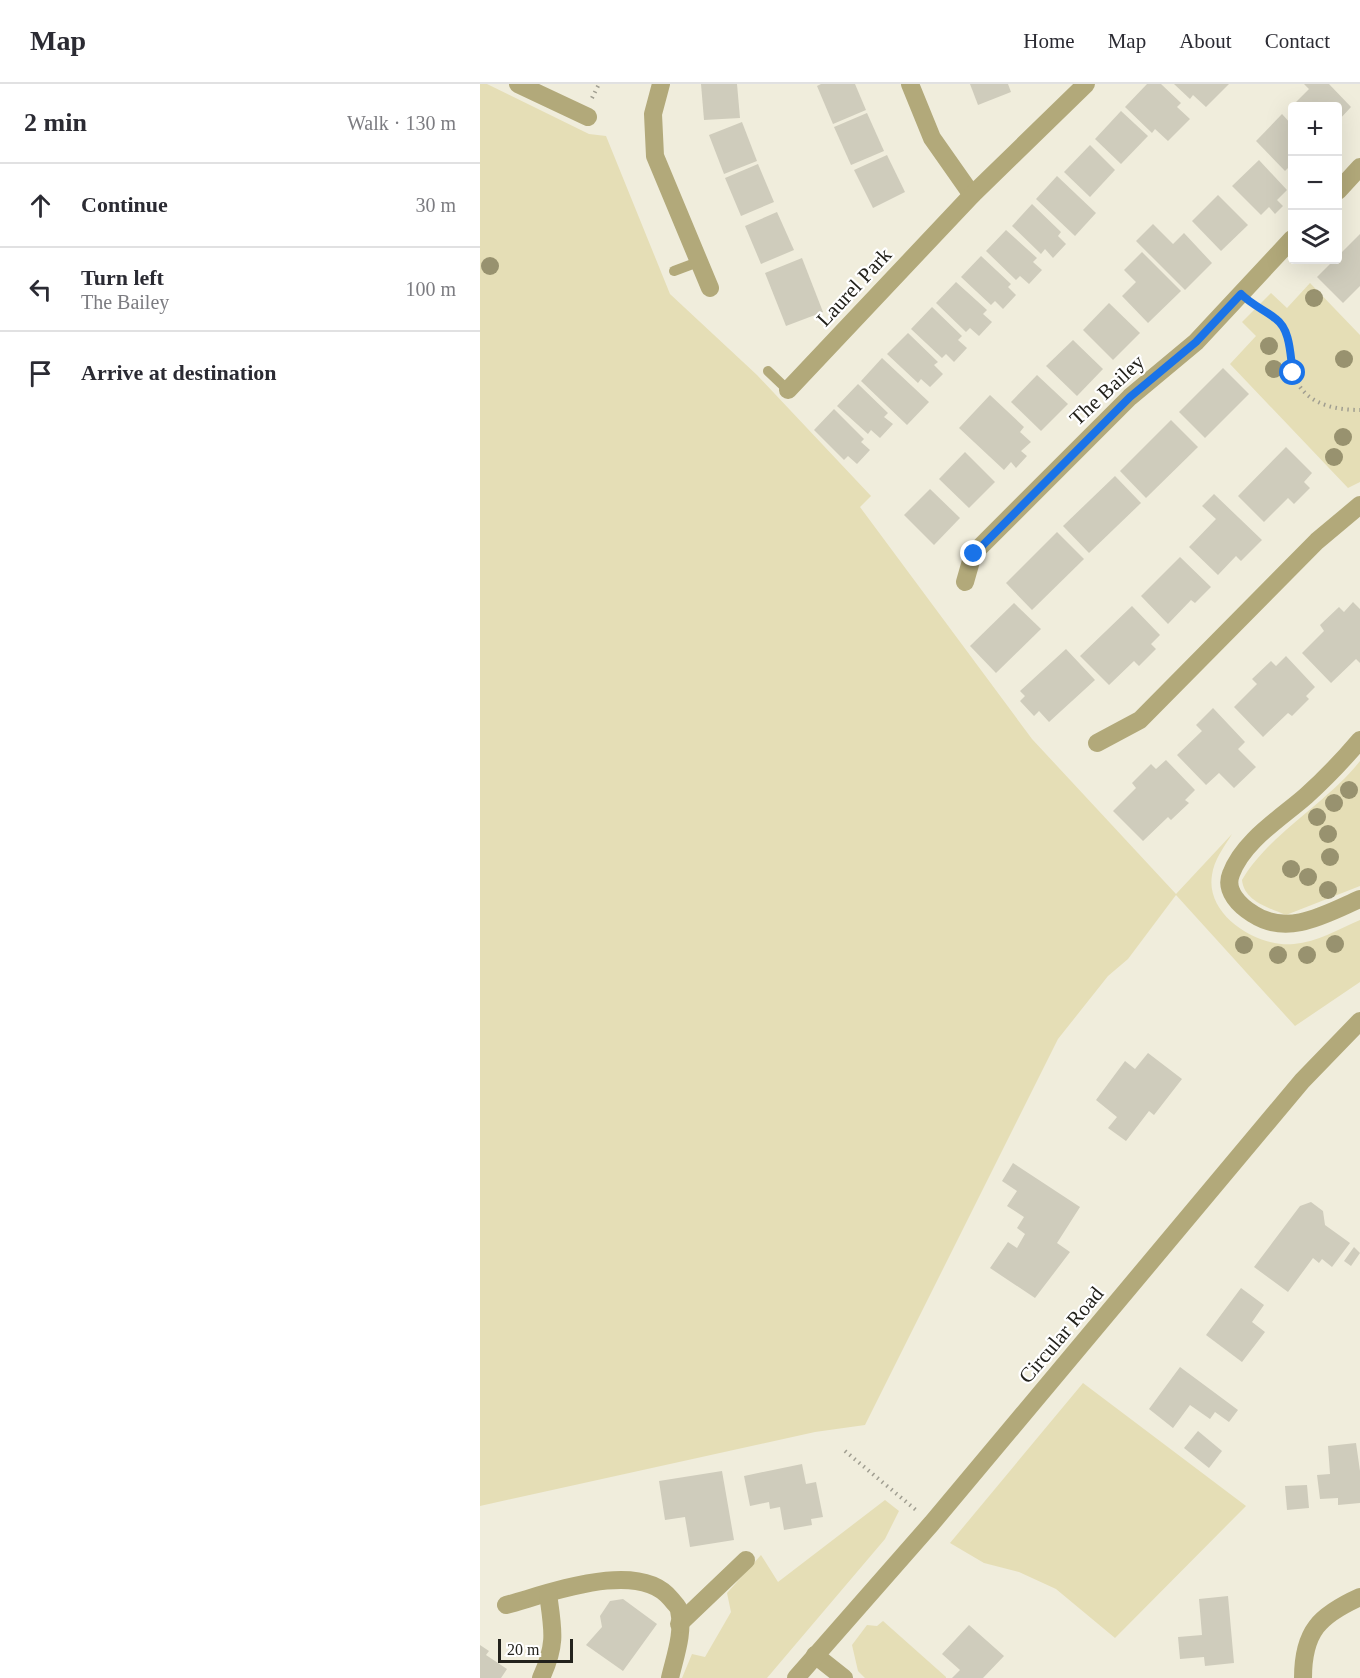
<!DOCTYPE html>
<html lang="en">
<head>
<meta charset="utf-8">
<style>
	:root { --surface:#fff; --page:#f7f7f7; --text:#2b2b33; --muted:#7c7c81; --line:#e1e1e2 }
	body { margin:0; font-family:"Times New Roman",serif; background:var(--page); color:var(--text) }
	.controls { position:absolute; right:18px; top:18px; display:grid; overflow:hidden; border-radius:6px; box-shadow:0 6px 24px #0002 }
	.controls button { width:54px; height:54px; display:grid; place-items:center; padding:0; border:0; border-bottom:2px solid var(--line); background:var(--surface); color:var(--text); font:30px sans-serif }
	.scale { position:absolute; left:18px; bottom:15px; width:75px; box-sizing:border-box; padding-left:6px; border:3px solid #23221c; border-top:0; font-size:16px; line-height:21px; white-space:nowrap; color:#23221c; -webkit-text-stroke:4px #fff; paint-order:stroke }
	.stop { position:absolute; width:18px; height:18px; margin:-14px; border:4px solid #1a73e8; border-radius:50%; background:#fff }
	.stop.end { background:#1a73e8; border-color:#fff; box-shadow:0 2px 6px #0008 }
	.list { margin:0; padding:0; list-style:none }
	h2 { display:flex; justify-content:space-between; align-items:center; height:78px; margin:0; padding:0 24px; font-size:26px }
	h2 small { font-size:20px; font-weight:400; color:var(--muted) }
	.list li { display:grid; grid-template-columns:39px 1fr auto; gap:18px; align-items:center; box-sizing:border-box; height:84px; padding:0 24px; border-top:2px solid var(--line) }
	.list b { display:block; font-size:22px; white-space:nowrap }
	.list p { margin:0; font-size:20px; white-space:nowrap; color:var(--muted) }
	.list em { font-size:20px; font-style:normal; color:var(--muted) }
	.icon { flex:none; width:33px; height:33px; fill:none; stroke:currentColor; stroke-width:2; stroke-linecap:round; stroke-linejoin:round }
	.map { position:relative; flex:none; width:880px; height:1594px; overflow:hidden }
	header { display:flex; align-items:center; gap:36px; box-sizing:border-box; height:84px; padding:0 30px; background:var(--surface); border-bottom:2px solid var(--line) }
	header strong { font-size:28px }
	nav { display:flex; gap:33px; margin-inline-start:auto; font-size:21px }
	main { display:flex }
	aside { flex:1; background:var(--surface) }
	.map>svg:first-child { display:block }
</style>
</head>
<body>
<header>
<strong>Map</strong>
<nav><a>Home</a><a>Map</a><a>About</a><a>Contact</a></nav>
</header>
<main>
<aside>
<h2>2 min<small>Walk · 130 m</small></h2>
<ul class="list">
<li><svg class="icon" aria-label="ahead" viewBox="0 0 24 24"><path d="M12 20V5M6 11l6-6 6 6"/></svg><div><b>Continue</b></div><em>30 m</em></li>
<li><svg class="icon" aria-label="left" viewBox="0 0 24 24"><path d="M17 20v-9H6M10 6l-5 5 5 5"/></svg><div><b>Turn left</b><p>The Bailey</p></div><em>100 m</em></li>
<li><svg class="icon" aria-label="arrive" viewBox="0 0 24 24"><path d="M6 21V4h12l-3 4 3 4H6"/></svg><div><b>Arrive at destination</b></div></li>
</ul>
</aside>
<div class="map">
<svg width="880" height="1594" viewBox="0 0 880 1594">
	<rect width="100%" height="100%" fill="#f0eddc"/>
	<g fill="#e5deb6">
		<path d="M 0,0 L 7,0 L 109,50 L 126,52 L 190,210 L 277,291 L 391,412 L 380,423 L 552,655 L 696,810 L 752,750 C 744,763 734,776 732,791 C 725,832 779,864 814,860 C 837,858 859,845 880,836 L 880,898 L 815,942 L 696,811 L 648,875 L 628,892 L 578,955 L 385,1341 L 335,1348 L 0,1422 Z"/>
		<path d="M 830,199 L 880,251 L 880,398 L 868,404 L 750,280 L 776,252 L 762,238 L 791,209 L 807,224 Z"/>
		<path d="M 880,677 L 880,802 L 806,831 C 789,824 764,817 762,796 C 789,750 846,720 880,677 Z"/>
		<path d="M 603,1299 L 766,1422 L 635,1554 L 576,1505 L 539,1488 L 504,1479 L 470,1459 Z"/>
		<path d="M 405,1416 L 419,1427 L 405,1455 L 287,1594 L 202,1594 L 212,1570 L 225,1573 L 251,1528 L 247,1509 L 281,1471 L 298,1498 Z"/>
		<path d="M 403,1537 L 466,1593 L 466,1594 L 385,1594 L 378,1587 L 372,1561 L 387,1541 L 397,1542 Z"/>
	</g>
	<g fill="#cfccbc">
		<path d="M 221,0 L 257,0 L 260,34 L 224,36 Z"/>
		<path d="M 341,0 L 375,0 L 386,26 L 353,40 L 337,2 Z"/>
		<path d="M 490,0 L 528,0 L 531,8 L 498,21 Z"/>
		<path d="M 667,0 L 681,0 L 701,19 L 697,23 L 710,35 L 688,57 L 675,45 L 672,49 L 645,23 Z"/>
		<path d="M 694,0 L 749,0 L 726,23 L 713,11 L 710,15 Z"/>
		<path d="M 824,0 L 849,0 L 871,23 L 858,37 L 858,22 L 816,22 L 814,20 L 829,5 Z"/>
		<path d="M 641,27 L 668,52 L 641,80 L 615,55 Z"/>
		<path d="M 387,29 L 404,67 L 371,81 L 354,43 Z"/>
		<path d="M 802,30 L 812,41 L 812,80 L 805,87 L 776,57 Z"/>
		<path d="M 262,38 L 277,77 L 244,90 L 229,51 Z"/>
		<path d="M 610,61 L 635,86 L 610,113 L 584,88 Z"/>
		<path d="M 407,71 L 425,108 L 393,124 L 374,86 Z"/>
		<path d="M 779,76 L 807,106 L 797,116 L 803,122 L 795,130 L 789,123 L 781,131 L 752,102 Z"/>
		<path d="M 278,80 L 294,118 L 261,132 L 245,94 Z"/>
		<path d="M 577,92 L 616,129 L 595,152 L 556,115 Z"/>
		<path d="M 738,111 L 768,141 L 741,167 L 712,137 Z"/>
		<path d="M 552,120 L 581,148 L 578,152 L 586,160 L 573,174 L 565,165 L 561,170 L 532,142 Z"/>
		<path d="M 297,128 L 314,166 L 281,180 L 265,142 Z"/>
		<path d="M 673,140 L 693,160 L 704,149 L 732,179 L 705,206 L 656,157 Z"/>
		<path d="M 526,146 L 557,174 L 553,178 L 562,186 L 549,200 L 540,192 L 536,196 L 506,167 Z"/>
		<path d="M 880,150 L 880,202 L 863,219 L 837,193 L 854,176 L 858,176 L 858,172 Z"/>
		<path d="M 662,168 L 701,207 L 668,239 L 642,212 L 656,198 L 644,186 Z"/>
		<path d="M 501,172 L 531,200 L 528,203 L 536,211 L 523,225 L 515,217 L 511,221 L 481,193 Z"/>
		<path d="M 322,174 L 343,228 L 306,242 L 285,189 Z"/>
		<path d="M 476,198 L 507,226 L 503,230 L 512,238 L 499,252 L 490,244 L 486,248 L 456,219 Z"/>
		<path d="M 629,219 L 660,249 L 633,276 L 603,246 Z"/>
		<path d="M 452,223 L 482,252 L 478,256 L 487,264 L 474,278 L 466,270 L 462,274 L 431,245 Z"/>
		<path d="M 428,249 L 458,278 L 454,281 L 463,290 L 450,303 L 441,295 L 438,299 L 407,270 Z"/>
		<path d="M 593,256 L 623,285 L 597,312 L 566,282 Z"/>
		<path d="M 402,274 L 449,318 L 427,341 L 381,297 Z"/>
		<path d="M 743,284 L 769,310 L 725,354 L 699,328 Z"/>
		<path d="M 557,291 L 588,320 L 561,347 L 531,318 Z"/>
		<path d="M 378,300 L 408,329 L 404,333 L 413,340 L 400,354 L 391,346 L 388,350 L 357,322 Z"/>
		<path d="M 510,311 L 544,343 L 540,348 L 551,358 L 541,367 L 547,372 L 536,384 L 531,378 L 524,386 L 479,344 Z"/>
		<path d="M 354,325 L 384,355 L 381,358 L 390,366 L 377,380 L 368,372 L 364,376 L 334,346 Z"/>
		<path d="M 691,336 L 718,363 L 666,414 L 640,387 Z"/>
		<path d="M 806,363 L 832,389 L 824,398 L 830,404 L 814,420 L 808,414 L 784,438 L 758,412 Z"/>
		<path d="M 485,368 L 515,398 L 489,424 L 459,395 Z"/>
		<path d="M 635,392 L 661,419 L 609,469 L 583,442 Z"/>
		<path d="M 450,405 L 480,434 L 454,461 L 424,431 Z"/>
		<path d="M 734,410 L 782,456 L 761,477 L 756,472 L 738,491 L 709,463 L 736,435 L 722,422 Z"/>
		<path d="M 577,448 L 604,475 L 552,526 L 526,499 Z"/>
		<path d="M 700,473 L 731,503 L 715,519 L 711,516 L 688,540 L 661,512 Z"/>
		<path d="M 873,518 L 880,525 L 880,579 L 876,575 L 851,599 L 822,569 L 844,547 L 840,541 L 859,523 L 864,528 Z"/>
		<path d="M 534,519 L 561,545 L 516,589 L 490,562 Z"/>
		<path d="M 652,522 L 680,551 L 671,560 L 676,565 L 659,582 L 654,577 L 629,601 L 600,572 Z"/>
		<path d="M 586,565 L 615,596 L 569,638 L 559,627 L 554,632 L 540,617 L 545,612 L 540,607 Z"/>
		<path d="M 806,572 L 835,603 L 826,612 L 829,615 L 812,632 L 808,629 L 783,653 L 754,623 L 777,600 L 772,595 L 791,577 L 796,582 Z"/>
		<path d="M 733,624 L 765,658 L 758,665 L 776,683 L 754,704 L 739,689 L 726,701 L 697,671 L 722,647 L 716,641 Z"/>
		<path d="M 686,676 L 715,706 L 705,716 L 709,719 L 691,736 L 688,733 L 663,757 L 633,727 L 656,704 L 652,699 L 671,680 L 676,685 Z"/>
		<path d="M 668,969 L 702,995 L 674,1031 L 669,1027 L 646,1057 L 628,1044 L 637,1033 L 616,1016 L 645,977 L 655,985 Z"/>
		<path d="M 533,1079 L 600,1123 L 577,1159 L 590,1168 L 555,1214 L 510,1184 L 528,1158 L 537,1164 L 545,1150 L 537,1144 L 544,1133 L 527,1122 L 537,1107 L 522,1097 Z"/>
		<path d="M 831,1118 L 843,1127 L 845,1141 L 870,1159 L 852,1183 L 842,1175 L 839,1179 L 833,1174 L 808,1208 L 774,1183 L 820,1122 Z"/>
		<path d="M 874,1163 L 880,1169 L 871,1182 L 864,1177 Z"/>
		<path d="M 761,1204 L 784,1221 L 772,1238 L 785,1248 L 762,1278 L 726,1251 Z"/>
		<path d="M 700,1283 L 758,1326 L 749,1338 L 735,1328 L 730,1335 L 710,1321 L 693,1344 L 669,1325 Z"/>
		<path d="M 718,1347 L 742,1367 L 729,1384 L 704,1364 Z"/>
		<path d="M 876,1359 L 880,1387 L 880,1419 L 858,1421 L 858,1414 L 840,1415 L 837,1391 L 850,1390 L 848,1362 Z"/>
		<path d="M 322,1380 L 326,1400 L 336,1398 L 343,1433 L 331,1435 L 332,1441 L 304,1446 L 300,1423 L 290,1425 L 289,1418 L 270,1422 L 264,1392 Z"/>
		<path d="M 242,1387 L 254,1456 L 210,1463 L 205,1433 L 185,1436 L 179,1397 Z"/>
		<path d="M 827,1401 L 829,1424 L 807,1426 L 805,1402 Z"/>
		<path d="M 748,1512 L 754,1579 L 725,1582 L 724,1573 L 700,1575 L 698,1553 L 722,1551 L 719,1515 Z"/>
		<path d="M 143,1515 L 177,1540 L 143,1587 L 106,1561 L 122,1543 L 120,1532 L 130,1517 Z"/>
		<path d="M 489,1541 L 524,1572 L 503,1594 L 472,1594 L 480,1586 L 462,1570 Z"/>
		<path d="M 0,1561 L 9,1567 L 6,1571 L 27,1585 L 21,1594 L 0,1594 Z"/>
	</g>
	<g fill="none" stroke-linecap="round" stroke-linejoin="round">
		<g stroke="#a09e91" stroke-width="4" stroke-dasharray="1.5 4.5" stroke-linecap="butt">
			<path d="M 112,14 L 119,0"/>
			<path d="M 777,224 C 788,230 801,235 806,247 C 811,260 809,275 813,288 C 822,319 852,326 880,326"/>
			<path d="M 365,1367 L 436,1426"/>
		</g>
		<g stroke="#b2a97a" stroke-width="10">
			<path d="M 194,187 L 218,178"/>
			<path d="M 288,287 L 308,306"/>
		</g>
		<g stroke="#b2a97a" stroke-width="18">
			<path d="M 38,0 L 108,33"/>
			<path d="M 181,0 L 173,30 L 175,72 L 230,204"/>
			<path d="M 430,0 L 452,54 L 492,111"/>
			<path d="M 858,107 L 880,83"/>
			<path d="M 308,306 L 492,111 L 606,0"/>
			<path d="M 485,498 L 493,470 L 650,313 L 716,258 L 812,155"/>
			<path d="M 880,656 C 863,676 846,694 826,712 C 801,734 763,757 751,790 C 744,807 760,822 773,830 C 808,853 846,830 880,815"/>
			<path d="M 617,659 L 660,636 L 837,457 L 880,421"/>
			<path d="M 26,1521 C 68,1510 159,1474 191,1515 C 194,1519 198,1522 199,1526 C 204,1549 195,1572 190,1594"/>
			<path d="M 199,1540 L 266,1476"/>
			<path d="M 335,1571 L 364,1594"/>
			<path d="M 61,1594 C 77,1560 73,1546 68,1510"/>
			<path d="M 823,1594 C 823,1547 840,1531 880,1513"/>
		</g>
		<path stroke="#b2a97a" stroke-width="18" d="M 316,1594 L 452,1439 L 822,997 L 880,937"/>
	</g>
	<g fill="#98926f">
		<circle cx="10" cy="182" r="9"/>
		<circle cx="834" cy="214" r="9"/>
		<circle cx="789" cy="262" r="9"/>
		<circle cx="864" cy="275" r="9"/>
		<circle cx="794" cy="285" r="9"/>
		<circle cx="863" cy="353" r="9"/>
		<circle cx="854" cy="373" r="9"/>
		<circle cx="869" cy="706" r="9"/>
		<circle cx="854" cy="719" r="9"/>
		<circle cx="837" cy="733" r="9"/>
		<circle cx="848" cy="750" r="9"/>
		<circle cx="850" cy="773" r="9"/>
		<circle cx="811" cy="785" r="9"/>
		<circle cx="828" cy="793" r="9"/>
		<circle cx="848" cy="806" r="9"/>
		<circle cx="855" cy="860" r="9"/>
		<circle cx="764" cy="861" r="9"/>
		<circle cx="798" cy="871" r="9"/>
		<circle cx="827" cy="871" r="9"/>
	</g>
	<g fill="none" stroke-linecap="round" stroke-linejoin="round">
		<path stroke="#1a73e8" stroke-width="8" d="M 494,470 L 650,313 L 716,258 L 761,210 C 772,221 785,226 796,235 C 811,246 810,272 813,289"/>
	</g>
	<g text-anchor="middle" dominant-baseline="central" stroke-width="4.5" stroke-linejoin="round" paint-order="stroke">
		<g font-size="21" fill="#23221c" stroke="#fff">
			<text transform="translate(374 203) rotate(-47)">Laurel Park</text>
			<text transform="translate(627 306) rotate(-43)">The Bailey</text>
			<text transform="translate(581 1251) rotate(-50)">Circular Road</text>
		</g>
	</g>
</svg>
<div class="controls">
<button>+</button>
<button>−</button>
<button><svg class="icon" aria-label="layers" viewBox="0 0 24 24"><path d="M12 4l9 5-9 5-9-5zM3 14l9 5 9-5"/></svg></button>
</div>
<div class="scale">20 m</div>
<div class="stop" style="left:813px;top:289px"></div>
<div class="stop end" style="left:494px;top:470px"></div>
</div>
</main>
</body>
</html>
